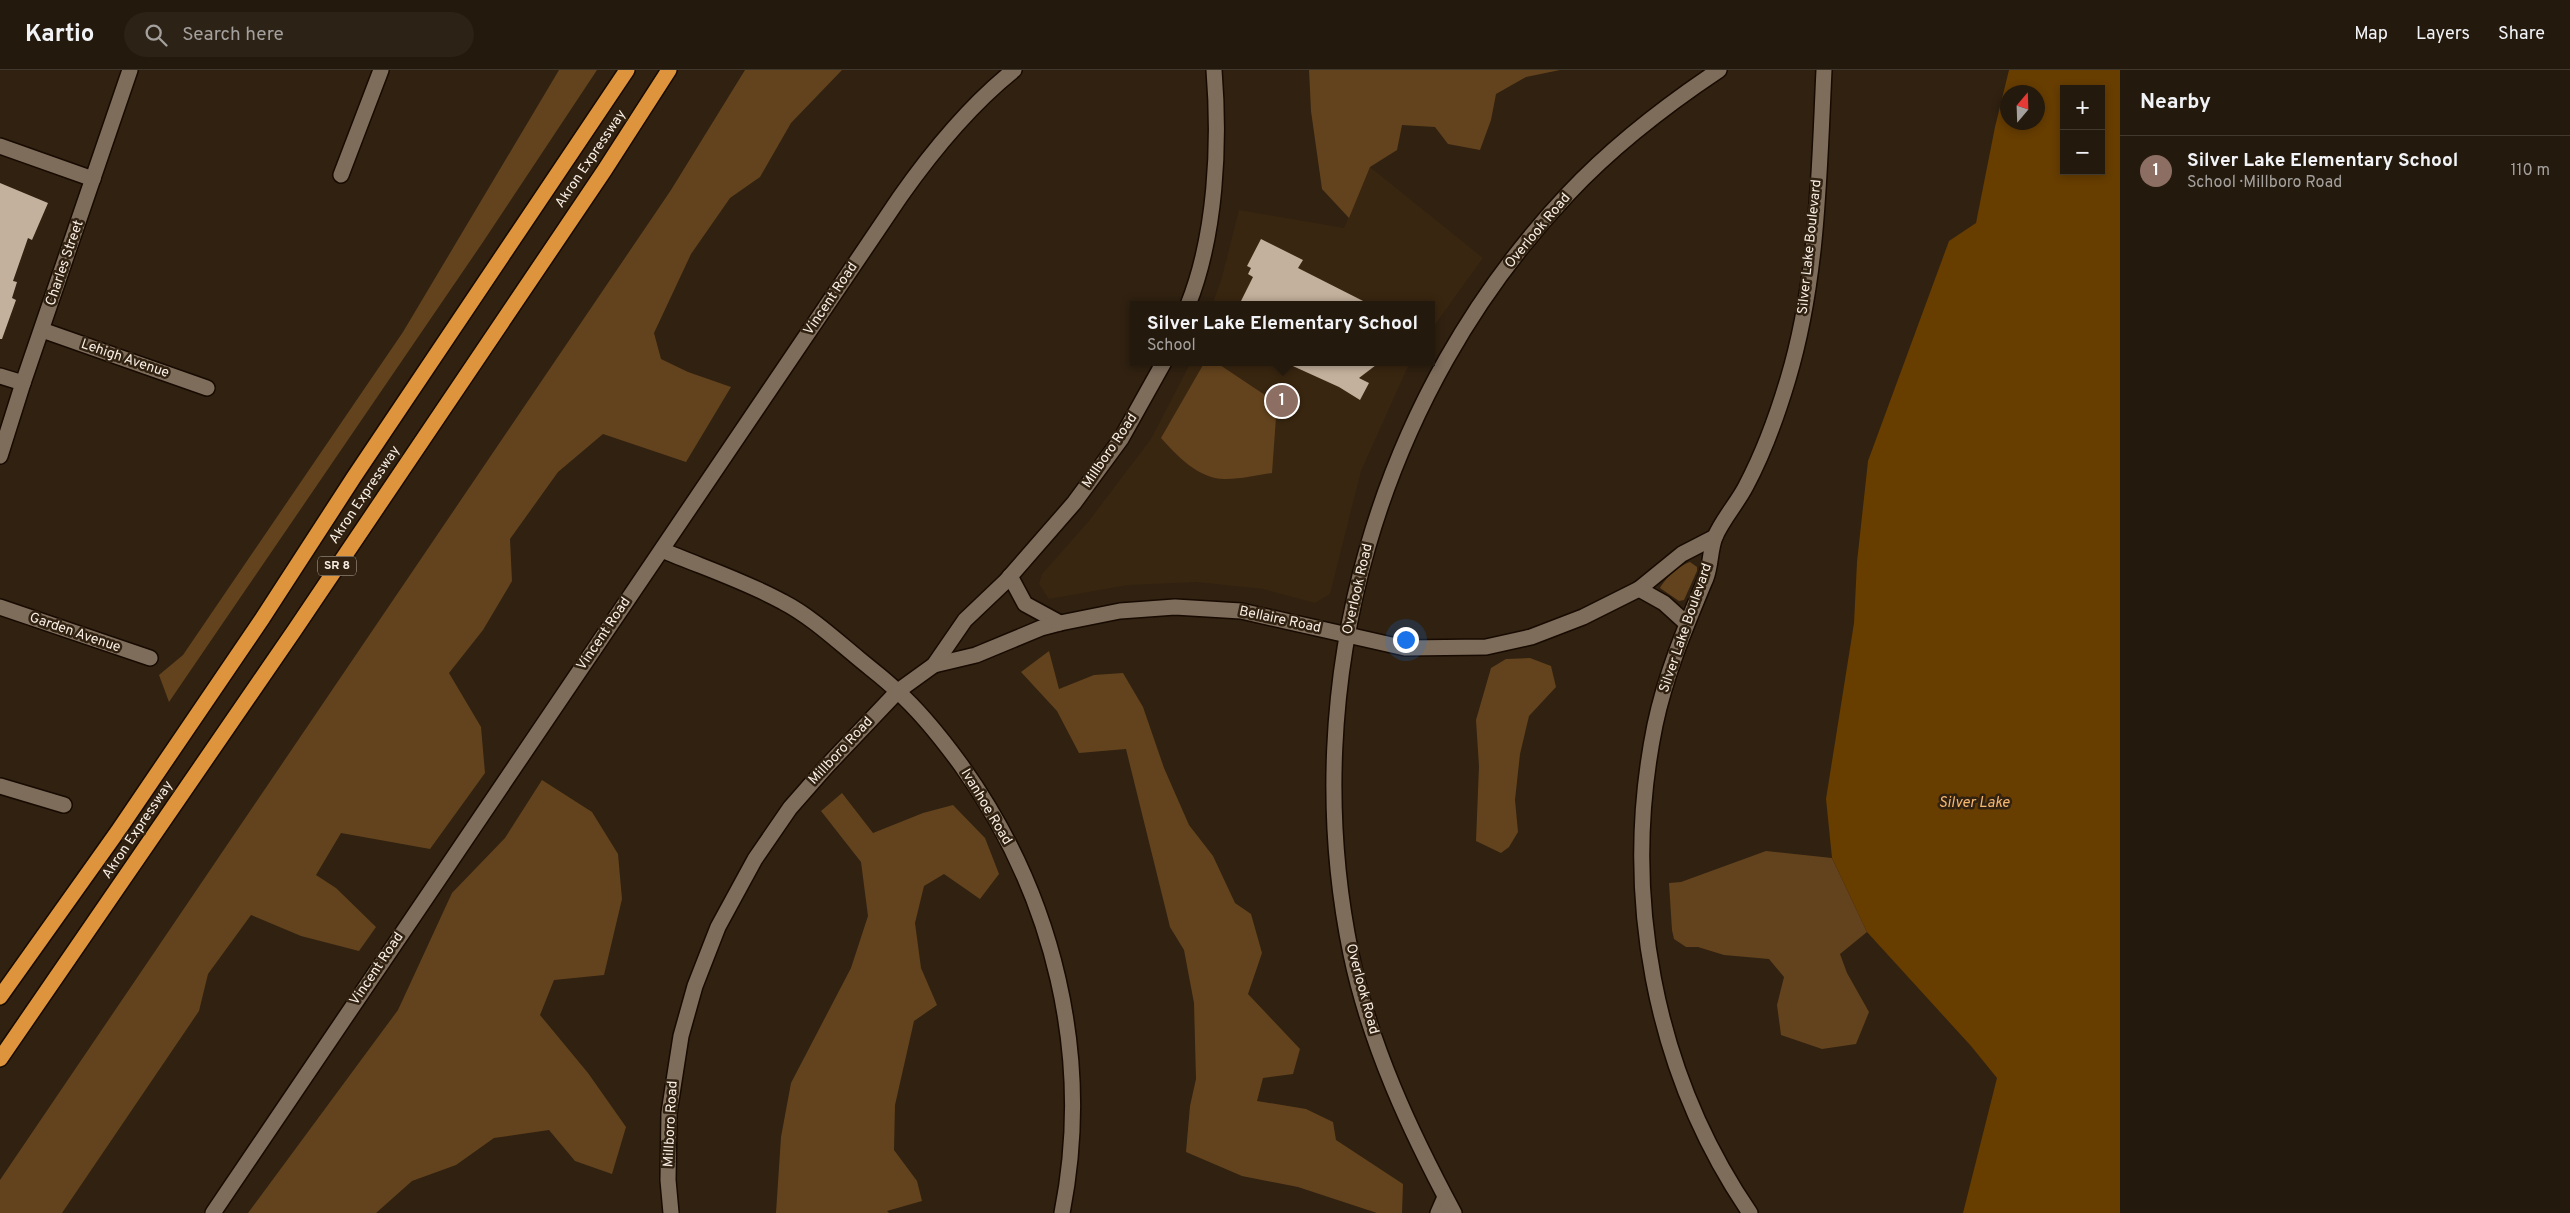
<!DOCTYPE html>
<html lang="en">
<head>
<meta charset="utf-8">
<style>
	:root { --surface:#24190d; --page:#2c2216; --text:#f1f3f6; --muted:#a3a09d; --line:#41382e; --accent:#f3a443 }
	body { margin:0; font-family:Overpass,sans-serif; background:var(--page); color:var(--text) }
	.controls { position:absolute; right:15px; top:15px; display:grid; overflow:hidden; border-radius:0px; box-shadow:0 2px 8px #0003 }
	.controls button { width:45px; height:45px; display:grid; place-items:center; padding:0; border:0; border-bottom:1px solid var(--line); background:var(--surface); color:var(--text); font:25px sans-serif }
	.compass { position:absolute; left:2000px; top:15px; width:45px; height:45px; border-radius:50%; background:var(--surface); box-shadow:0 2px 8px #0003; rotate:19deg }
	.you { position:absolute; left:1405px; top:569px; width:18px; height:18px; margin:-12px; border:4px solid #fff; border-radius:50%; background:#1a73e8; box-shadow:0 0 0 8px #1a73e833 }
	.badge { display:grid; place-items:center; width:32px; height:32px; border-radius:50%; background:var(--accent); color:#fff; font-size:16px; font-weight:700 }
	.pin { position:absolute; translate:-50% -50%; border:2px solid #fff; box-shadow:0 1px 5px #0006 }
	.popup { position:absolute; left:1130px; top:231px; width:305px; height:65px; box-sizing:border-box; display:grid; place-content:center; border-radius:0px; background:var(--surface); filter:drop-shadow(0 1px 4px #0005); font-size:16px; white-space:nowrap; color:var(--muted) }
	.popup b { font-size:19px; color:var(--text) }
	.popup::after { content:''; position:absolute; left:50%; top:100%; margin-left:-10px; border:10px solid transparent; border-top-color:var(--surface) }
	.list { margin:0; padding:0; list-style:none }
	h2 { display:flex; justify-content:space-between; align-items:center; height:65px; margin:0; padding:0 20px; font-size:21px }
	h2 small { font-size:16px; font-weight:400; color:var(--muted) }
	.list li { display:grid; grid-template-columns:32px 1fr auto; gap:15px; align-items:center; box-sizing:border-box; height:70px; padding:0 20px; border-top:1px solid var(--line) }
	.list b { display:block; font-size:19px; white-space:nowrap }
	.list p { margin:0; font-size:16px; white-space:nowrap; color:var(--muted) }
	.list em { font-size:16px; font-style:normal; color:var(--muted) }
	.icon { flex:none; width:28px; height:28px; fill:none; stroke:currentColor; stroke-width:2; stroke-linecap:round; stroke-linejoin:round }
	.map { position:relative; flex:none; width:2120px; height:1143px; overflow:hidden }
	header { display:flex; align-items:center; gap:30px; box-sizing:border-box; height:70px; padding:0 25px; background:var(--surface); border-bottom:1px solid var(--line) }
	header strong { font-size:24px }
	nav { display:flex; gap:28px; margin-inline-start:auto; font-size:18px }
	.search { width:350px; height:45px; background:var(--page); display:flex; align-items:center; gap:12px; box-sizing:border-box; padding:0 18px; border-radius:28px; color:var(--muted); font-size:19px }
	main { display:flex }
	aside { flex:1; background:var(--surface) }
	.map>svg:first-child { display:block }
</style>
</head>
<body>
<header>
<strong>Kartio</strong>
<div class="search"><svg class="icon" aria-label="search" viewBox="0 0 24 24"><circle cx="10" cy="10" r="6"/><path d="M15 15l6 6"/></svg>Search here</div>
<nav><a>Map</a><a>Layers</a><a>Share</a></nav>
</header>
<main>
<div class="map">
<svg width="2120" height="1143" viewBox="0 0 2120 1143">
	<rect width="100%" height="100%" fill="#302111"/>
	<g fill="#392610">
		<path d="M 1370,97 L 1483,188 L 1431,260 L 1431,235 L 1212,235 L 1221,211 L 1239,140 L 1344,158 Z"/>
		<path d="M 1191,292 L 1410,292 L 1361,401 L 1330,524 L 1315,533 L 1263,519 L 1197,512 L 1128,515 L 1049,529 L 1039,514 L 1042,504 L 1088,452 L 1151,369 Z"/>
	</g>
	<g fill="#63431d">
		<path d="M 559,0 L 597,0 L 483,172 L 169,632 L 159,605 L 183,585 L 403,262 Z"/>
		<path d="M 745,0 L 842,0 L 791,53 L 760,107 L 730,128 L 691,184 L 654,263 L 661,289 L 688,302 L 731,317 L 686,392 L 603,364 L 558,402 L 510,469 L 512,511 L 483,560 L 449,603 L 481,657 L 485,703 L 430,779 L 341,763 L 316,805 L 336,818 L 376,857 L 359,881 L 301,866 L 251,845 L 208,904 L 199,941 L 62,1143 L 0,1143 L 0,1110 L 671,120 Z"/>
		<path d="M 1309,0 L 1560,0 L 1526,7 L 1496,24 L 1491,50 L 1480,80 L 1448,74 L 1435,57 L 1402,55 L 1397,80 L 1370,97 L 1349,148 L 1322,119 L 1311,41 Z"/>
		<path d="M 1217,293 L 1277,333 L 1272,403 C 1257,405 1241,409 1226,409 C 1200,410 1177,386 1161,368 L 1203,295 Z"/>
		<path d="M 1690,492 L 1697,497 L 1697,501 L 1684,530 L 1679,531 L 1660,518 C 1665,508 1680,495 1690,492 Z"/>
		<path d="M 1049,581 L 1059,619 L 1094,605 L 1123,603 L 1143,637 L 1164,698 L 1189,755 L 1213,786 L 1235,833 L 1251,844 L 1262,883 L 1248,924 L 1300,979 L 1293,1004 L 1263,1008 L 1257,1031 L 1306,1039 L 1333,1052 L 1336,1070 L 1403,1114 L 1402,1143 L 1377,1143 L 1298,1117 L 1242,1106 L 1186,1082 L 1190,1036 L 1196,1009 L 1194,933 L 1184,880 L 1170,857 L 1126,679 L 1079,683 L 1057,641 L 1021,602 Z"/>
		<path d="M 1530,588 L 1551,596 L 1556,617 L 1529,646 L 1520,684 L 1515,730 L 1518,762 L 1509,777 L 1501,783 L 1476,771 L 1479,696 L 1476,650 L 1491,598 L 1506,589 Z"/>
		<path d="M 542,710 L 592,742 L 618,784 L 622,829 L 604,905 L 554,910 L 540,945 L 588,1003 L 626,1057 L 612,1104 L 575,1091 L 549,1060 L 494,1068 L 456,1095 L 412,1111 L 376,1143 L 248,1143 L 398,940 L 452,823 L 505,768 Z"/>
		<path d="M 842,723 L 873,763 L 923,743 L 953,735 L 985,768 L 999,804 L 980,829 L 944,804 L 924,816 L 915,853 L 921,898 L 937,935 L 914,951 L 895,1035 L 894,1080 L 917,1111 L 922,1131 L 887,1141 L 889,1143 L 776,1143 L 781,1067 L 791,1013 L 851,898 L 868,846 L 861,792 L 821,741 Z"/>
		<path d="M 1766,781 L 1832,788 L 1867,862 L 1840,884 L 1847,903 L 1869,942 L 1856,974 L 1822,979 L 1781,965 L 1777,935 L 1784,907 L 1769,889 L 1724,885 L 1698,877 L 1686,877 L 1674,869 L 1672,860 L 1669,813 L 1681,812 Z"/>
	</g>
	<path fill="#673d00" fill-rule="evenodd" d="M 2009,0 L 2120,0 L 2120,1143 L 1963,1143 L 1997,1008 L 1971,976 L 1867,862 L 1832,788 L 1826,729 L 1854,553 L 1857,492 L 1868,391 L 1949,171 L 1976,153 L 1995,57 ZM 2064,19 L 2101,19 L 2101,101 L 2064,101 ZM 2008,22 L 2038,22 L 2038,52 L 2008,52 Z"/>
	<g fill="#c4b19d">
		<path d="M 0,113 L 48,133 L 32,170 L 28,168 L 13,211 L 17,212 L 12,228 L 16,230 L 2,269 L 0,269 Z"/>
		<path d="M 1261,169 L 1303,190 L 1298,198 L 1371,235 L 1239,235 L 1253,207 L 1248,204 L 1251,198 L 1247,196 Z"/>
		<path d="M 1284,292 L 1380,292 L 1359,308 L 1369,313 L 1360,330 L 1339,317 Z"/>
	</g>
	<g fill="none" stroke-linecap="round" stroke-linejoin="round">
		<defs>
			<g id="minor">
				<path d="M 0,76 L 93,109"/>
				<path d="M 341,105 L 381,0"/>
				<path d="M 1188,235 C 1216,165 1220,74 1214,0"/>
				<path d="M 42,260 L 207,318"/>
				<path d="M 0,306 L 23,313"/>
				<path d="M 0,386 L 23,313 L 130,0"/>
				<path d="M 662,480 C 702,497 745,511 783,532 C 810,546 835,569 858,588 C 871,599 885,609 897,621 C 921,642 942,669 961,695 C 1054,825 1093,986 1062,1143"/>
				<path d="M 1010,506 L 1025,534 L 1060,553 L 1120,541 L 1175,537 L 1241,541 L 1405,578 L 1486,577 L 1531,567 L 1583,547 L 1639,519 L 1682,484 L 1715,467"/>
				<path d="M 1639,519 L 1664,533 L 1686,553"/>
				<path d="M 0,537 L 150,588"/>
				<path d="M 934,595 L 976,585 L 1041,558 L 1060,553"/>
				<path d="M 0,716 L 64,735"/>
				<path d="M 213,1143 L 900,127 C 933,80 969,36 1014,0"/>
				<path d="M 671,1143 L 668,1110 L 669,1043 L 681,966 L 695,916 L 718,857 L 755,789 L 790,738 L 826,697 L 898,621 L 934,595 L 965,550 L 1006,511 L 1074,433 L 1121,369 L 1164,292"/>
				<path d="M 1438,1143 L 1445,1127"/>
				<path d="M 1454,1143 C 1410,1061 1370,975 1351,884 C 1295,613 1379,324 1568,124 C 1613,76 1665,36 1719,0"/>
				<path d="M 1750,1143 C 1653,1001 1621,822 1655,655 C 1666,603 1686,556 1706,508 C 1711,495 1710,479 1715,467 C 1722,450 1738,432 1746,416 C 1764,382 1777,346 1788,309 C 1818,209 1819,104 1824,0"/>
			</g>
			<g id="highway">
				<path d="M 0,927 L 118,761 L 262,549 L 354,407 L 627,0"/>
				<path d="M 0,989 L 294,561 L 604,101 L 669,0"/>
			</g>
		</defs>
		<use href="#minor" stroke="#170a00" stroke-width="18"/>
		<use href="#highway" stroke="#170a00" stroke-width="18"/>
		<use href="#minor" stroke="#7e6d5b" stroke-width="15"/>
		<use href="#highway" stroke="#dd943c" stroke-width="15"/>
	</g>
	<g text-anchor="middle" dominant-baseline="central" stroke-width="5" stroke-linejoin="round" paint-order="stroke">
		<rect fill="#302111" stroke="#bcb0a5" stroke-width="1" x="318" y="486.5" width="38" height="19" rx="4"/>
		<g font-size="12" font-weight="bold" fill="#f8eee4">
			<text x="337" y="496">SR 8</text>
		</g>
		<g font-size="14" fill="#f8eee4" stroke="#302111">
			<text transform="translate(591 89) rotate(-56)">Akron Expressway</text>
			<text transform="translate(1538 161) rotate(-50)">Overlook Road</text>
			<text transform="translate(1810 177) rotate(-84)">Silver Lake Boulevard</text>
			<text transform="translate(65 193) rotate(-71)">Charles Street</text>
			<text transform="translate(831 229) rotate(-56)">Vincent Road</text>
			<text transform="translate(125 289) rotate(19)">Lehigh Avenue</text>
			<text transform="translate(1110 381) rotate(-56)">Millboro Road</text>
			<text transform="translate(365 425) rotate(-56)">Akron Expressway</text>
			<text transform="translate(1358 519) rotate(-77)">Overlook Road</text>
			<text transform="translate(1280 550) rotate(12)">Bellaire Road</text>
			<text transform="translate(1686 558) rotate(-71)">Silver Lake Boulevard</text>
			<text transform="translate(75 563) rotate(19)">Garden Avenue</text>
			<text transform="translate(604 564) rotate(-56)">Vincent Road</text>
			<text transform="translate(841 681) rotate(-47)">Millboro Road</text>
			<text transform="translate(986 737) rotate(59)">Ivanhoe Road</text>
			<text transform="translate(138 760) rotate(-56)">Akron Expressway</text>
			<text transform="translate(377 899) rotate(-56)">Vincent Road</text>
			<text transform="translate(1362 919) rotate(75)">Overlook Road</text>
			<text transform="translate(671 1054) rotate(-87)">Millboro Road</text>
		</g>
		<g font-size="15" font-style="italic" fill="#f7b872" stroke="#302111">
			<text x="1974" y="733">Silver Lake</text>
		</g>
	</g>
</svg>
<div class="controls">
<button>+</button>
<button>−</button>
</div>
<svg class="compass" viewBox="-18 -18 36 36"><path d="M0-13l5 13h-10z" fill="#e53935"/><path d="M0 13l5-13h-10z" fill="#a3a09d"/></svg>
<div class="you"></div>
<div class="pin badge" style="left:1282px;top:331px;background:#8d6e63">1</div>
<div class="popup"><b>Silver Lake Elementary School</b>School</div>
</div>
<aside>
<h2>Nearby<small></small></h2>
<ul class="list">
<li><span class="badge" style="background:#8d6e63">1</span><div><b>Silver Lake Elementary School</b><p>School · Millboro Road</p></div><em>110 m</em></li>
</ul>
</aside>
</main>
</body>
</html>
